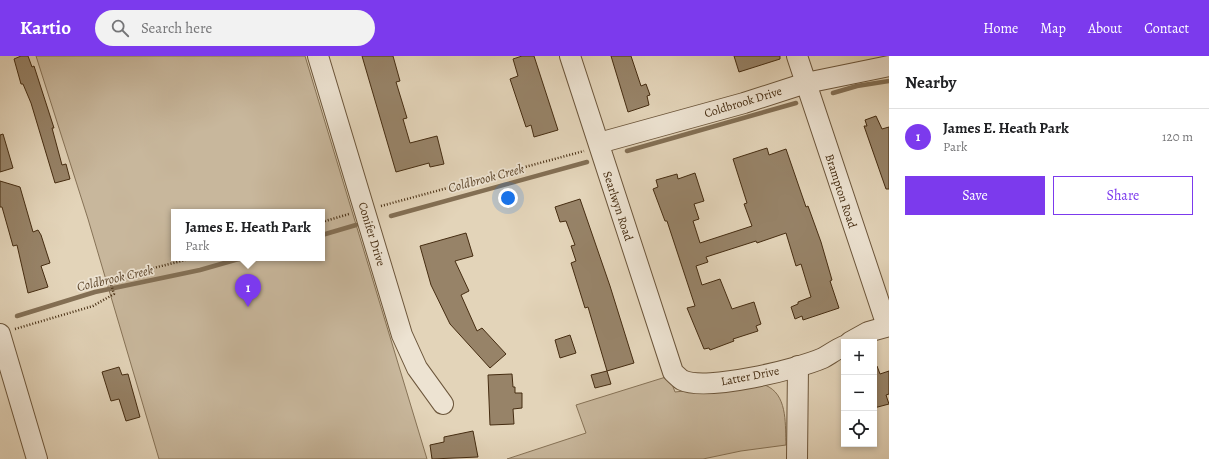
<!DOCTYPE html>
<html lang="en">
<head>
<meta charset="utf-8">
<style>
	:root { --surface:#fff; --page:#f2f2f2; --text:#202124; --muted:#757577; --line:#e0e0e0; --accent:#7c3aed }
	body { margin:0; font-family:Alegreya,serif; background:var(--page); color:var(--text) }
	.controls { position:absolute; right:12px; bottom:12px; display:grid; overflow:hidden; border-radius:0px; box-shadow:0 2px 6px #0003 }
	.controls button { width:36px; height:36px; display:grid; place-items:center; padding:0; border:0; border-bottom:1px solid var(--line); background:var(--surface); color:var(--text); font:20px sans-serif }
	.you { position:absolute; left:508px; top:142px; width:14px; height:14px; margin:-10px; border:3px solid #fff; border-radius:50%; background:#1a73e8; box-shadow:0 0 0 6px #1a73e833 }
	.badge { display:grid; place-items:center; width:26px; height:26px; border-radius:50%; background:var(--accent); color:#fff; font-size:13px; font-weight:700 }
	.pin { position:absolute; translate:-50% -33px; filter:drop-shadow(0 1px 2px #0008) }
	.pin::after { content:''; position:absolute; top:21px; width:14px; height:12px; background:inherit; clip-path:polygon(0 0,100% 0,50% 100%) }
	.popup { position:absolute; left:171px; top:153px; width:154px; height:52px; box-sizing:border-box; display:grid; place-content:center; border-radius:0px; background:var(--surface); filter:drop-shadow(0 1px 3px #0005); font-size:13px; white-space:nowrap; color:var(--muted) }
	.popup b { font-size:15px; color:var(--text) }
	.popup::after { content:''; position:absolute; left:50%; top:100%; margin-left:-8px; border:8px solid transparent; border-top-color:var(--surface) }
	.list { margin:0; padding:0; list-style:none }
	h2 { display:flex; justify-content:space-between; align-items:center; height:52px; margin:0; padding:0 16px; font-size:17px }
	h2 small { font-size:13px; font-weight:400; color:var(--muted) }
	.list li { display:grid; grid-template-columns:26px 1fr auto; gap:12px; align-items:center; box-sizing:border-box; height:56px; padding:0 16px; border-top:1px solid var(--line) }
	.list b { display:block; font-size:15px; white-space:nowrap }
	.list p { margin:0; font-size:13px; white-space:nowrap; color:var(--muted) }
	.list em { font-size:13px; font-style:normal; color:var(--muted) }
	.actions { display:flex; gap:8px; padding:12px 16px }
	.actions a { flex:1; padding:9px 0; border:1px solid var(--accent); border-radius:0px; text-align:center; font-size:14px; color:var(--accent) }
	.actions .main { background:var(--accent); color:#fff }
	.icon { flex:none; width:22px; height:22px; fill:none; stroke:currentColor; stroke-width:2; stroke-linecap:round; stroke-linejoin:round }
	.map { position:relative; flex:none; width:889px; height:403px; overflow:hidden }
	header { display:flex; align-items:center; gap:24px; box-sizing:border-box; height:56px; padding:0 20px; background:var(--accent); color:#fff }
	header strong { font-size:19px }
	nav { display:flex; gap:22px; margin-inline-start:auto; font-size:14px }
	.search { width:280px; height:36px; background:var(--page); display:flex; align-items:center; gap:10px; box-sizing:border-box; padding:0 14px; border-radius:22px; color:var(--muted); font-size:15px }
	main { display:flex }
	aside { flex:1; background:var(--surface) }
	.map>svg:first-child { display:block }
</style>
</head>
<body>
<header>
<strong>Kartio</strong>
<div class="search"><svg class="icon" aria-label="search" viewBox="0 0 24 24"><circle cx="10" cy="10" r="6"/><path d="M15 15l6 6"/></svg>Search here</div>
<nav><a>Home</a><a>Map</a><a>About</a><a>Contact</a></nav>
</header>
<main>
<div class="map">
<svg width="889" height="403" viewBox="0 0 889 403">
	<rect width="100%" height="100%" fill="#e3d4b9"/>
	<filter id="stains"><feTurbulence type="fractalNoise" baseFrequency=".005" numOctaves="4"/><feColorMatrix values="0 0 0 0 .2 0 0 0 0 .09 0 0 0 0 .02 0 0 0 .5 -.17"/></filter>
	<radialGradient id="worn" r=".72"><stop offset=".6" stop-color="#630" stop-opacity="0"/><stop offset="1" stop-color="#630" stop-opacity=".3"/></radialGradient>
	<g fill="#c8b79c" stroke="#867256" fill-rule="evenodd">
		<path d="M 36,0 L 305,0 L 427,403 L 159,403 L 88,163 ZM 174,156 L 322,156 L 322,202 L 174,202 Z"/>
		<path d="M 669,320 L 675,336 L 757,327 C 761,328 766,329 769,331 C 788,342 785,371 786,389 L 741,395 L 703,403 L 507,403 L 586,377 L 576,349 Z"/>
	</g>
	<g fill="none" stroke-linecap="round" stroke-linejoin="round">
		<g stroke="#836f54" stroke-width="4.5">
			<path d="M 833,37 L 857,30 L 889,25"/>
			<path d="M 627,95 L 796,47"/>
			<path d="M 391,160 L 587,106"/>
			<path d="M 322,179 L 356,169"/>
			<path d="M 17,260 L 95,236 L 200,214 L 242,202"/>
		</g>
	</g>
	<g fill="#978368" stroke="#452c11">
		<path d="M 21,0 L 28,0 L 32,11 L 34,10 L 54,72 L 52,72 L 62,109 L 66,108 L 70,123 L 55,127 L 31,47 L 23,28 L 21,28 L 14,3 Z"/>
		<path d="M 362,0 L 393,0 L 400,25 L 396,26 L 407,62 L 403,63 L 410,87 L 437,80 L 444,108 L 430,111 L 429,107 L 396,116 Z"/>
		<path d="M 522,0 L 534,0 L 558,74 L 534,81 L 531,69 L 526,71 L 510,23 L 518,20 L 513,3 Z"/>
		<path d="M 611,0 L 631,0 L 641,30 L 646,28 L 650,39 L 647,40 L 649,49 L 628,56 Z"/>
		<path d="M 734,0 L 780,0 L 780,3 L 739,16 Z"/>
		<path d="M 876,60 L 882,73 L 889,71 L 889,133 L 886,133 L 864,70 L 867,70 L 865,64 Z"/>
		<path d="M 3,78 L 13,112 L 0,116 L 0,79 Z"/>
		<path d="M 767,92 L 769,99 L 786,93 L 806,151 L 808,150 L 821,186 L 832,224 L 830,225 L 839,252 L 803,264 L 802,260 L 795,263 L 791,251 L 798,248 L 798,246 L 811,241 L 801,208 L 796,210 L 786,177 L 757,187 L 756,185 L 706,201 L 708,206 L 696,210 L 702,229 L 720,223 L 732,253 L 754,246 L 761,268 L 756,270 L 758,275 L 733,283 L 734,285 L 710,294 L 709,292 L 704,293 L 687,252 L 695,250 L 667,165 L 665,165 L 653,133 L 658,131 L 656,124 L 677,118 L 678,123 L 695,117 L 704,145 L 694,148 L 699,163 L 693,165 L 700,187 L 752,170 L 744,148 L 747,147 L 733,103 Z"/>
		<path d="M 0,125 L 20,131 L 33,176 L 38,174 L 41,179 L 50,207 L 41,210 L 48,231 L 28,237 L 17,189 L 13,190 L 2,151 L 0,151 Z"/>
		<path d="M 580,143 L 610,230 L 634,307 L 607,315 L 588,251 L 585,252 L 571,207 L 576,205 L 571,190 L 575,189 L 566,165 L 560,166 L 555,151 Z"/>
		<path d="M 466,177 L 473,200 L 455,205 L 469,235 L 461,239 L 477,275 L 482,272 L 506,298 L 490,312 L 450,268 L 431,229 L 420,190 Z"/>
		<path d="M 570,279 L 576,297 L 560,302 L 555,284 Z"/>
		<path d="M 874,310 L 877,310 L 880,318 L 889,315 L 889,338 L 886,339 L 889,348 L 874,352 Z"/>
		<path d="M 119,311 L 122,319 L 128,318 L 140,361 L 126,365 L 119,343 L 111,345 L 102,316 Z"/>
		<path d="M 607,315 L 611,328 L 595,332 L 591,319 Z"/>
		<path d="M 512,318 L 513,331 L 515,331 L 515,337 L 522,337 L 522,352 L 513,353 L 514,368 L 490,369 L 488,319 Z"/>
		<path d="M 473,375 L 478,401 L 432,403 L 430,389 L 444,386 L 444,381 Z"/>
	</g>
	<g fill="none" stroke-linecap="round" stroke-linejoin="round">
		<defs>
			<g id="minor">
				<path d="M 318,0 L 402,279 L 417,312 L 443,348"/>
				<path d="M 570,0 L 673,316 C 676,319 679,322 682,324 C 706,336 798,313 823,302 C 830,298 837,293 844,290"/>
				<path d="M 797,0 L 887,270"/>
				<path d="M 599,87 L 744,47 L 806,27 L 889,10"/>
				<path d="M 0,278 L 37,403"/>
				<path d="M 850,286 L 868,276 L 889,270"/>
				<path d="M 797,403 L 798,310"/>
			</g>
		</defs>
		<use href="#minor" stroke="#6c563b" stroke-width="22"/>
		<g stroke="#452c11" stroke-width="2.5" stroke-dasharray="1 2" stroke-linecap="butt">
			<path d="M 381,150 L 584,95"/>
			<path d="M 322,166 L 349,158"/>
			<path d="M 15,273 L 93,250 L 114,238 L 111,228 L 118,221 L 193,202"/>
		</g>
		<use href="#minor" stroke="#ede3d2" stroke-width="20"/>
	</g>
	<g text-anchor="middle" dominant-baseline="central" stroke-width="3.5" stroke-linejoin="round" paint-order="stroke">
		<g font-size="12" fill="#452c11" stroke="#ede3d2">
			<text transform="translate(743 46) rotate(-17)">Coldbrook Drive</text>
			<text transform="translate(841 135) rotate(72)">Brampton Road</text>
			<text transform="translate(618 150) rotate(72)">Searlwyn Road</text>
			<text transform="translate(372 178) rotate(73)">Conifer Drive</text>
			<text transform="translate(750 320) rotate(-11)">Latter Drive</text>
		</g>
		<g font-size="13" font-style="italic" fill="#5f482d" stroke="#ede3d2">
			<text transform="translate(486 122) rotate(-15)">Coldbrook Creek</text>
			<text transform="translate(115 222) rotate(-13)">Coldbrook Creek</text>
		</g>
	</g>
	<rect width="100%" height="100%" filter="url(#stains)"/>
	<rect width="100%" height="100%" fill="url(#worn)"/>
</svg>
<div class="controls">
<button>+</button>
<button>−</button>
<button><svg class="icon" aria-label="locate" viewBox="0 0 24 24"><circle cx="12" cy="12" r="6"/><path d="M12 2v4M12 18v4M2 12h4M18 12h4"/></svg></button>
</div>
<div class="you"></div>
<div class="pin badge" style="left:248px;top:251px">1</div>
<div class="popup"><b>James E. Heath Park</b>Park</div>
</div>
<aside>
<h2>Nearby<small></small></h2>
<ul class="list">
<li><span class="badge">1</span><div><b>James E. Heath Park</b><p>Park</p></div><em>120 m</em></li>
</ul>
<div class="actions"><a class="main">Save</a><a>Share</a></div>
</aside>
</main>
</body>
</html>
